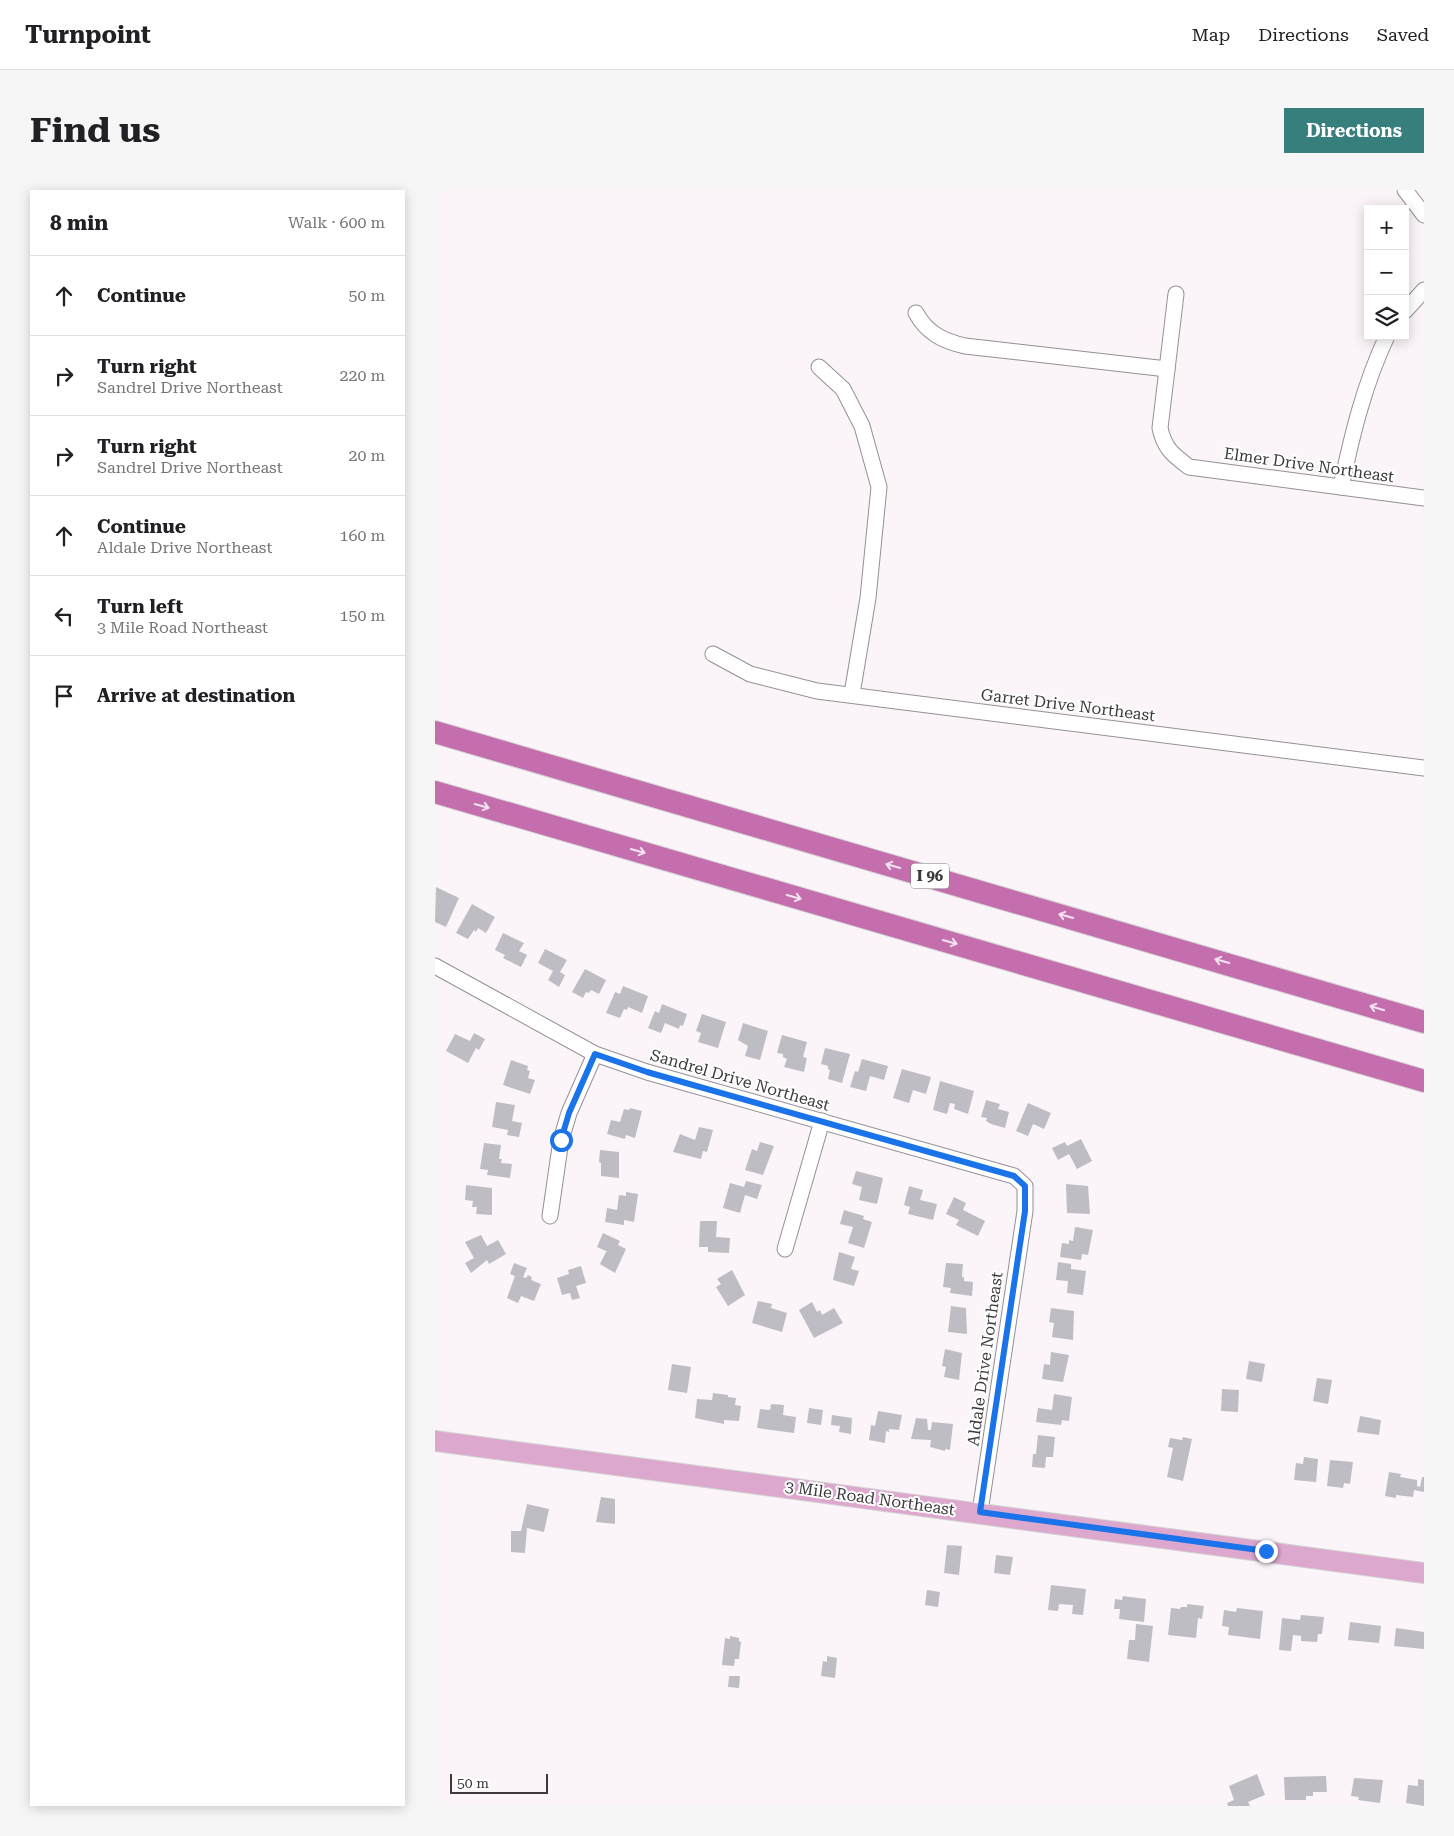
<!DOCTYPE html>
<html lang="en">
<head>
<meta charset="utf-8">
<style>
	:root { --surface:#fff; --page:#f6f6f6; --text:#202124; --muted:#757577; --line:#e0e0e0; --accent:#367f7c }
	body { margin:0; font-family:"Roboto Serif",serif; background:var(--page); color:var(--text) }
	.controls { position:absolute; right:15px; top:15px; display:grid; overflow:hidden; border-radius:0px; box-shadow:0 2px 12px #0003 }
	.controls button { width:45px; height:45px; display:grid; place-items:center; padding:0; border:0; border-bottom:1px solid var(--line); background:var(--surface); color:var(--text); font:25px sans-serif }
	.scale { position:absolute; left:15px; bottom:12px; width:98px; box-sizing:border-box; padding-left:5px; border:2px solid #3c3a3c; border-top:0; font-size:14px; line-height:18px; white-space:nowrap; color:#3c3a3c; -webkit-text-stroke:4px #fff; paint-order:stroke }
	.stop { position:absolute; width:15px; height:15px; margin:-11px; border:4px solid #1a73e8; border-radius:50%; background:#fff }
	.stop.end { background:#1a73e8; border-color:#fff; box-shadow:0 1px 5px #0008 }
	.list { margin:0; padding:0; list-style:none }
	h2 { display:flex; justify-content:space-between; align-items:center; height:65px; margin:0; padding:0 20px; font-size:21px }
	h2 small { font-size:16px; font-weight:400; color:var(--muted) }
	.list li { display:grid; grid-template-columns:32px 1fr auto; gap:15px; align-items:center; box-sizing:border-box; height:80px; padding:0 20px; border-top:1px solid var(--line) }
	.list b { display:block; font-size:19px; white-space:nowrap }
	.list p { margin:0; font-size:16px; white-space:nowrap; color:var(--muted) }
	.list em { font-size:16px; font-style:normal; color:var(--muted) }
	.icon { flex:none; width:28px; height:28px; fill:none; stroke:currentColor; stroke-width:2; stroke-linecap:round; stroke-linejoin:round }
	.map { position:relative; flex:none; width:989px; height:1616px; overflow:hidden; border-radius:0px }
	header { display:flex; align-items:center; gap:30px; box-sizing:border-box; height:70px; padding:0 25px; background:var(--surface); border-bottom:1px solid var(--line) }
	header strong { font-size:24px }
	nav { display:flex; gap:28px; margin-inline-start:auto; font-size:18px }
	.intro { display:flex; align-items:center; justify-content:space-between; box-sizing:border-box; height:120px; padding:0 30px }
	h1 { margin:0; font-size:35px }
	.button { padding:12px 22px; border-radius:0px; background:var(--accent); color:#fff; font-size:18px; font-weight:700 }
	main { display:flex; gap:30px; padding:0 30px }
	aside { flex:1; background:var(--surface); border-radius:0px; box-shadow:0 2px 12px #0003 }
	.map>svg:first-child { display:block }
</style>
</head>
<body>
<header>
<strong>Turnpoint</strong>
<nav><a>Map</a><a>Directions</a><a>Saved</a></nav>
</header>
<div class="intro"><h1>Find us</h1><a class="button">Directions</a></div>
<main>
<aside>
<h2>8 min<small>Walk · 600 m</small></h2>
<ul class="list">
<li><svg class="icon" aria-label="ahead" viewBox="0 0 24 24"><path d="M12 20V5M6 11l6-6 6 6"/></svg><div><b>Continue</b></div><em>50 m</em></li>
<li><svg class="icon" aria-label="right" viewBox="0 0 24 24"><path d="M7 20v-9h11M14 6l5 5-5 5"/></svg><div><b>Turn right</b><p>Sandrel Drive Northeast</p></div><em>220 m</em></li>
<li><svg class="icon" aria-label="right" viewBox="0 0 24 24"><path d="M7 20v-9h11M14 6l5 5-5 5"/></svg><div><b>Turn right</b><p>Sandrel Drive Northeast</p></div><em>20 m</em></li>
<li><svg class="icon" aria-label="ahead" viewBox="0 0 24 24"><path d="M12 20V5M6 11l6-6 6 6"/></svg><div><b>Continue</b><p>Aldale Drive Northeast</p></div><em>160 m</em></li>
<li><svg class="icon" aria-label="left" viewBox="0 0 24 24"><path d="M17 20v-9H6M10 6l-5 5 5 5"/></svg><div><b>Turn left</b><p>3 Mile Road Northeast</p></div><em>150 m</em></li>
<li><svg class="icon" aria-label="arrive" viewBox="0 0 24 24"><path d="M6 21V4h12l-3 4 3 4H6"/></svg><div><b>Arrive at destination</b></div></li>
</ul>
</aside>
<div class="map">
<svg width="989" height="1616" viewBox="0 0 989 1616">
	<rect width="100%" height="100%" fill="#fbf5fa"/>
	<g fill="#bebdc4">
		<path d="M 1,697 L 24,708 L 11,737 L 0,732 Z"/>
		<path d="M 37,714 L 60,727 L 51,743 L 43,738 L 41,742 L 39,740 L 33,749 L 21,743 Z"/>
		<path d="M 68,743 L 89,753 L 84,761 L 92,765 L 86,777 L 68,768 L 70,765 L 60,760 Z"/>
		<path d="M 110,759 L 132,770 L 125,782 L 130,785 L 124,797 L 113,790 L 118,781 L 103,773 Z"/>
		<path d="M 150,779 L 171,790 L 164,804 L 156,800 L 154,803 L 151,802 L 148,808 L 137,802 Z"/>
		<path d="M 188,796 L 213,806 L 207,823 L 193,817 L 192,820 L 189,819 L 185,828 L 171,823 L 180,802 L 185,804 Z"/>
		<path d="M 227,814 L 252,824 L 248,836 L 245,835 L 244,839 L 230,833 L 226,843 L 213,838 L 220,821 L 224,823 Z"/>
		<path d="M 267,824 L 291,832 L 283,858 L 263,852 L 266,843 L 261,841 Z"/>
		<path d="M 308,833 L 333,841 L 325,870 L 310,866 L 313,856 L 303,850 Z"/>
		<path d="M 39,843 L 50,849 L 44,860 L 41,858 L 33,873 L 11,861 L 20,844 L 35,851 Z"/>
		<path d="M 347,845 L 372,852 L 368,867 L 372,868 L 369,882 L 349,877 L 352,869 L 348,867 L 348,864 L 342,863 Z"/>
		<path d="M 390,858 L 415,864 L 407,893 L 393,889 L 395,880 L 393,879 L 393,876 L 386,874 Z"/>
		<path d="M 427,869 L 453,876 L 449,890 L 435,886 L 431,901 L 415,897 L 420,881 L 423,882 Z"/>
		<path d="M 76,870 L 93,876 L 92,880 L 95,881 L 93,888 L 100,890 L 95,904 L 68,895 Z"/>
		<path d="M 467,879 L 496,887 L 491,904 L 478,900 L 474,913 L 458,908 Z"/>
		<path d="M 505,891 L 539,901 L 533,924 L 519,919 L 520,914 L 515,913 L 512,924 L 498,920 Z"/>
		<path d="M 551,910 L 565,914 L 563,919 L 574,922 L 570,938 L 556,934 L 551,931 L 552,928 L 546,927 Z"/>
		<path d="M 61,912 L 80,915 L 77,931 L 87,933 L 84,947 L 72,945 L 73,940 L 57,937 Z"/>
		<path d="M 593,913 L 616,923 L 609,939 L 598,934 L 593,946 L 581,941 Z"/>
		<path d="M 195,918 L 207,921 L 200,948 L 191,945 L 190,949 L 172,944 L 176,930 L 185,932 L 189,919 L 194,920 Z"/>
		<path d="M 264,937 L 278,940 L 272,962 L 268,961 L 266,969 L 238,962 L 245,944 L 260,950 Z"/>
		<path d="M 646,949 L 657,971 L 642,979 L 634,964 L 623,970 L 617,958 L 630,952 L 632,956 Z"/>
		<path d="M 325,952 L 339,956 L 328,985 L 310,980 L 317,959 L 322,961 Z"/>
		<path d="M 49,953 L 66,955 L 64,969 L 67,969 L 66,973 L 77,974 L 75,988 L 52,985 L 53,980 L 45,979 Z"/>
		<path d="M 165,960 L 184,962 L 184,988 L 166,986 L 166,973 L 164,972 Z"/>
		<path d="M 421,981 L 448,988 L 442,1014 L 424,1010 L 427,997 L 417,994 Z"/>
		<path d="M 311,991 L 327,995 L 322,1009 L 310,1005 L 305,1023 L 288,1018 L 295,993 L 309,997 Z"/>
		<path d="M 631,994 L 653,996 L 655,1024 L 632,1023 Z"/>
		<path d="M 31,995 L 57,998 L 57,1025 L 41,1024 L 42,1017 L 37,1017 L 38,1011 L 30,1010 Z"/>
		<path d="M 474,996 L 488,1000 L 485,1010 L 502,1014 L 498,1030 L 473,1024 L 475,1017 L 469,1015 Z"/>
		<path d="M 191,1002 L 203,1004 L 199,1032 L 189,1030 L 189,1035 L 170,1032 L 172,1018 L 182,1020 L 184,1005 L 191,1006 Z"/>
		<path d="M 519,1007 L 531,1013 L 528,1020 L 550,1031 L 543,1046 L 521,1035 L 524,1030 L 511,1024 Z"/>
		<path d="M 409,1020 L 429,1026 L 428,1029 L 437,1032 L 429,1058 L 413,1053 L 418,1037 L 405,1034 Z"/>
		<path d="M 265,1031 L 282,1031 L 281,1047 L 295,1048 L 294,1063 L 273,1062 L 273,1057 L 264,1057 Z"/>
		<path d="M 640,1037 L 658,1040 L 653,1065 L 647,1064 L 646,1070 L 625,1067 L 627,1053 L 634,1054 L 634,1050 L 638,1051 Z"/>
		<path d="M 168,1043 L 185,1051 L 183,1055 L 191,1059 L 180,1083 L 165,1074 L 171,1062 L 173,1062 L 162,1057 Z"/>
		<path d="M 46,1045 L 52,1056 L 63,1050 L 71,1064 L 54,1074 L 52,1070 L 36,1083 L 30,1073 L 39,1068 L 30,1052 Z"/>
		<path d="M 404,1062 L 420,1067 L 416,1079 L 424,1081 L 419,1096 L 398,1090 Z"/>
		<path d="M 623,1072 L 636,1074 L 636,1079 L 651,1081 L 648,1105 L 632,1103 L 633,1091 L 621,1090 Z"/>
		<path d="M 79,1073 L 92,1078 L 88,1087 L 91,1088 L 93,1085 L 97,1087 L 96,1090 L 106,1094 L 99,1111 L 86,1106 L 83,1113 L 72,1108 L 80,1086 L 75,1084 Z"/>
		<path d="M 511,1073 L 528,1074 L 527,1087 L 529,1087 L 529,1091 L 538,1092 L 537,1106 L 515,1103 L 516,1098 L 508,1097 Z"/>
		<path d="M 146,1076 L 151,1093 L 141,1096 L 145,1108 L 137,1110 L 135,1103 L 127,1105 L 122,1088 L 134,1084 L 133,1080 Z"/>
		<path d="M 297,1080 L 310,1105 L 293,1116 L 281,1097 L 286,1094 L 282,1089 Z"/>
		<path d="M 323,1111 L 337,1114 L 336,1118 L 352,1123 L 347,1142 L 317,1133 Z"/>
		<path d="M 377,1112 L 382,1122 L 385,1120 L 387,1125 L 399,1118 L 408,1133 L 379,1148 L 364,1120 Z"/>
		<path d="M 516,1116 L 531,1118 L 532,1144 L 513,1142 Z"/>
		<path d="M 616,1118 L 639,1121 L 638,1150 L 617,1147 L 619,1133 L 614,1132 Z"/>
		<path d="M 510,1159 L 527,1163 L 524,1190 L 509,1187 L 511,1177 L 507,1176 Z"/>
		<path d="M 616,1162 L 634,1165 L 628,1192 L 607,1189 L 609,1174 L 615,1175 Z"/>
		<path d="M 814,1171 L 830,1174 L 827,1192 L 811,1189 Z"/>
		<path d="M 237,1174 L 256,1177 L 252,1203 L 233,1200 Z"/>
		<path d="M 882,1188 L 897,1190 L 893,1214 L 878,1211 Z"/>
		<path d="M 787,1199 L 804,1200 L 803,1222 L 786,1221 Z"/>
		<path d="M 278,1203 L 293,1205 L 293,1207 L 301,1208 L 300,1215 L 306,1216 L 304,1231 L 289,1230 L 289,1234 L 260,1228 L 262,1209 L 277,1210 Z"/>
		<path d="M 619,1204 L 637,1207 L 634,1231 L 627,1230 L 626,1235 L 601,1232 L 603,1218 L 617,1220 Z"/>
		<path d="M 336,1214 L 349,1215 L 348,1225 L 361,1227 L 359,1243 L 322,1238 L 325,1219 L 335,1220 Z"/>
		<path d="M 374,1218 L 388,1220 L 386,1235 L 372,1233 Z"/>
		<path d="M 443,1221 L 467,1225 L 464,1240 L 454,1239 L 454,1242 L 451,1241 L 450,1253 L 434,1250 L 436,1235 L 440,1236 Z"/>
		<path d="M 397,1225 L 417,1228 L 416,1244 L 404,1242 L 405,1236 L 396,1235 Z"/>
		<path d="M 925,1226 L 946,1230 L 944,1245 L 922,1242 Z"/>
		<path d="M 481,1228 L 492,1229 L 493,1240 L 496,1240 L 497,1232 L 518,1234 L 515,1260 L 510,1259 L 510,1261 L 495,1257 L 496,1250 L 476,1249 Z"/>
		<path d="M 603,1245 L 620,1247 L 618,1267 L 611,1267 L 610,1278 L 597,1277 L 598,1264 L 601,1264 Z"/>
		<path d="M 748,1247 L 757,1249 L 748,1291 L 732,1287 L 738,1258 L 733,1257 L 735,1248 L 747,1250 Z"/>
		<path d="M 869,1267 L 883,1269 L 881,1292 L 859,1290 L 861,1273 L 868,1274 Z"/>
		<path d="M 895,1270 L 918,1272 L 915,1294 L 909,1293 L 908,1298 L 892,1296 Z"/>
		<path d="M 954,1282 L 966,1284 L 965,1287 L 982,1290 L 982,1296 L 985,1297 L 987,1287 L 989,1287 L 989,1302 L 979,1300 L 978,1307 L 961,1305 L 961,1308 L 950,1306 Z"/>
		<path d="M 166,1307 L 180,1309 L 180,1334 L 161,1332 Z"/>
		<path d="M 92,1314 L 114,1319 L 109,1342 L 92,1338 L 90,1363 L 76,1362 L 76,1341 L 86,1341 Z"/>
		<path d="M 512,1355 L 527,1356 L 524,1385 L 509,1383 Z"/>
		<path d="M 561,1365 L 578,1367 L 575,1385 L 559,1383 Z"/>
		<path d="M 616,1395 L 651,1399 L 648,1425 L 637,1424 L 638,1415 L 624,1414 L 623,1421 L 613,1420 Z"/>
		<path d="M 492,1400 L 505,1402 L 503,1417 L 490,1415 Z"/>
		<path d="M 688,1406 L 711,1409 L 709,1432 L 684,1429 L 685,1419 L 679,1419 L 680,1409 L 687,1410 Z"/>
		<path d="M 752,1414 L 769,1416 L 767,1429 L 763,1428 L 761,1448 L 733,1445 L 736,1418 L 745,1419 L 746,1417 L 752,1417 Z"/>
		<path d="M 802,1418 L 828,1421 L 825,1449 L 793,1445 L 794,1437 L 787,1436 L 789,1420 L 801,1422 Z"/>
		<path d="M 866,1425 L 889,1427 L 887,1444 L 883,1444 L 882,1452 L 866,1451 L 866,1446 L 858,1445 L 856,1461 L 844,1460 L 847,1428 L 865,1430 Z"/>
		<path d="M 915,1432 L 946,1436 L 944,1453 L 913,1450 Z"/>
		<path d="M 701,1434 L 718,1436 L 714,1472 L 692,1469 L 694,1450 L 700,1450 Z"/>
		<path d="M 961,1438 L 989,1442 L 989,1459 L 959,1456 Z"/>
		<path d="M 295,1446 L 304,1448 L 304,1451 L 306,1452 L 304,1469 L 300,1469 L 299,1476 L 287,1475 L 290,1448 L 295,1449 Z"/>
		<path d="M 392,1466 L 402,1468 L 400,1488 L 386,1486 L 388,1471 L 392,1472 Z"/>
		<path d="M 294,1486 L 305,1486 L 304,1498 L 293,1497 Z"/>
		<path d="M 822,1584 L 830,1605 L 813,1612 L 815,1616 L 793,1616 L 792,1613 L 799,1610 L 794,1596 Z"/>
		<path d="M 891,1586 L 892,1602 L 878,1602 L 878,1606 L 871,1606 L 871,1610 L 850,1610 L 849,1587 Z"/>
		<path d="M 919,1588 L 948,1590 L 945,1613 L 923,1610 L 924,1607 L 916,1606 Z"/>
		<path d="M 983,1589 L 989,1590 L 989,1616 L 971,1613 L 973,1595 L 983,1596 Z"/>
	</g>
	<g fill="none" stroke-linecap="round" stroke-linejoin="round">
		<defs>
			<g id="minor">
				<path d="M 970,0 L 989,25"/>
				<path d="M 741,104 L 725,238 C 729,258 738,265 754,277 L 989,308"/>
				<path d="M 970,121 L 989,100"/>
				<path d="M 481,123 C 492,143 508,151 530,156 L 732,179"/>
				<path d="M 384,177 L 408,199 L 427,236 L 444,297 L 433,408 L 417,504"/>
				<path d="M 906,297 C 917,245 929,195 952,146"/>
				<path d="M 278,464 L 315,484 L 382,501 L 989,578"/>
				<path d="M 0,776 L 160,864 L 212,882 L 579,986 L 590,996 L 590,1021 L 545,1322"/>
				<path d="M 115,1026 L 126,950 L 134,923 L 160,864"/>
				<path d="M 350,1059 L 387,931"/>
			</g>
			<path id="major" d="M 0,1251 L 989,1383"/>
			<g id="highway">
				<path d="M 0,542 L 989,832"/>
				<path d="M 0,602 L 989,891"/>
			</g>
		</defs>
		<use href="#minor" stroke="#959094" stroke-width="17"/>
		<use href="#major" stroke="#d4d4d4" stroke-width="22"/>
		<use href="#highway" stroke="#d4d4d4" stroke-width="24"/>
		<use href="#minor" stroke="#fff" stroke-width="15"/>
		<use href="#major" stroke="#dca8ce" stroke-width="20"/>
		<use href="#highway" stroke="#c56ead" stroke-width="22"/>
	</g>
	<defs><path id="oneway-shaft" d="M-6 0H5M1.5-3L5.5 0L1.5 3" fill="none" stroke-width="1.6" stroke-linecap="round" stroke-linejoin="round" transform="scale(1.25)"/></defs>
	<g stroke="#f3e2ef">
		<use href="#oneway-shaft" transform="translate(47 616) rotate(16)"/>
		<use href="#oneway-shaft" transform="translate(203 661) rotate(16)"/>
		<use href="#oneway-shaft" transform="translate(458 676) rotate(-164)"/>
		<use href="#oneway-shaft" transform="translate(359 707) rotate(16)"/>
		<use href="#oneway-shaft" transform="translate(631 726) rotate(-164)"/>
		<use href="#oneway-shaft" transform="translate(515 752) rotate(16)"/>
		<use href="#oneway-shaft" transform="translate(787 771) rotate(-164)"/>
		<use href="#oneway-shaft" transform="translate(942 818) rotate(-163)"/>
	</g>
	<g fill="none" stroke-linecap="round" stroke-linejoin="round">
		<path stroke="#1a73e8" stroke-width="6" d="M 126,950 L 134,923 L 160,864 L 212,882 L 579,986 L 590,996 L 590,1021 L 545,1322 L 831,1361"/>
	</g>
	<g text-anchor="middle" dominant-baseline="central" stroke-width="4" stroke-linejoin="round" paint-order="stroke">
		<rect fill="#fff" stroke="#767576" stroke-width="1" x="476" y="673.5" width="38" height="25" rx="4"/>
		<g font-size="15" font-weight="bold" fill="#3c3a3c">
			<text x="495" y="686">I 96</text>
		</g>
		<g font-size="16" fill="#3c3a3c" stroke="#fff">
			<text transform="translate(874 275) rotate(8)">Elmer Drive Northeast</text>
			<text transform="translate(633 515) rotate(7)">Garret Drive Northeast</text>
			<text transform="translate(305 890) rotate(16)">Sandrel Drive Northeast</text>
			<text transform="translate(550 1169) rotate(-82)">Aldale Drive Northeast</text>
			<text transform="translate(435 1308) rotate(8)">3 Mile Road Northeast</text>
		</g>
	</g>
</svg>
<div class="controls">
<button>+</button>
<button>−</button>
<button><svg class="icon" aria-label="layers" viewBox="0 0 24 24"><path d="M12 4l9 5-9 5-9-5zM3 14l9 5 9-5"/></svg></button>
</div>
<div class="scale">50 m</div>
<div class="stop" style="left:126px;top:950px"></div>
<div class="stop end" style="left:831px;top:1361px"></div>
</div>
</main>
</body>
</html>
